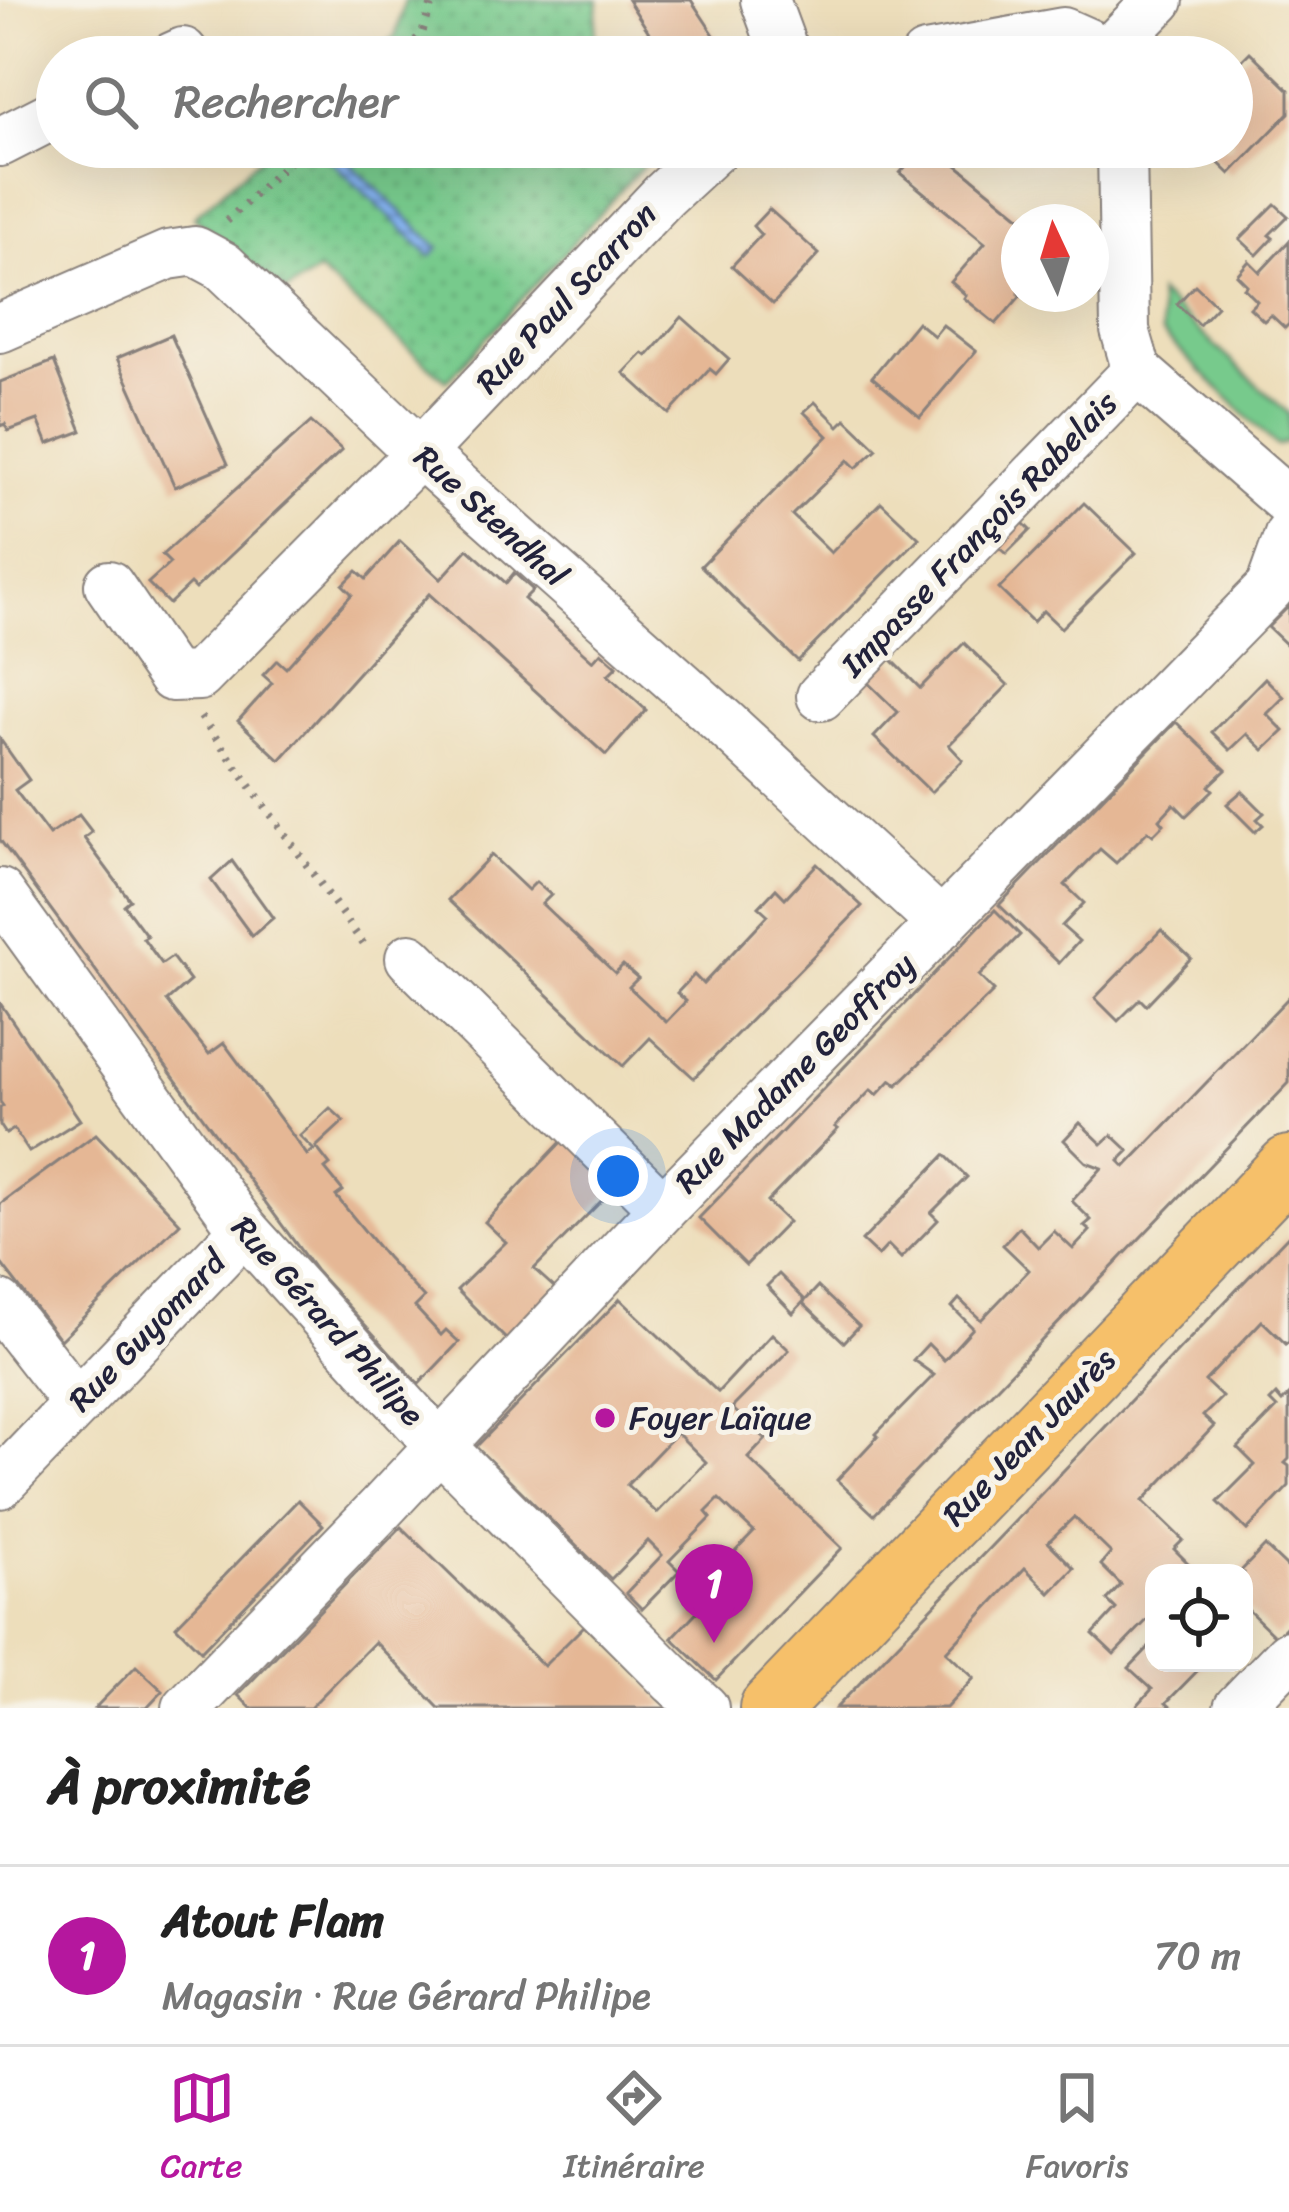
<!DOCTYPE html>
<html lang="fr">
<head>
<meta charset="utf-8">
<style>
	:root { --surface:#fff; --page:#f2f2f2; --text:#222; --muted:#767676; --line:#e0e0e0; --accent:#b5179e }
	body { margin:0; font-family:Sriracha,sans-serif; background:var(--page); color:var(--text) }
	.controls { position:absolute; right:36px; bottom:36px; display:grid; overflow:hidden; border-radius:24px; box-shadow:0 12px 48px #0002 }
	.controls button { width:108px; height:108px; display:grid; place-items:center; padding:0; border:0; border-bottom:3px solid var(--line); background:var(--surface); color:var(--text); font:60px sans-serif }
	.compass { position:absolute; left:1001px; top:204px; width:108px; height:108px; border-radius:50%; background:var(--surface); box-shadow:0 12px 48px #0002; rotate:356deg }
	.you { position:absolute; left:618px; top:1176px; width:42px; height:42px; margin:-30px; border:9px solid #fff; border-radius:50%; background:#1a73e8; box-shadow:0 0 0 18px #1a73e833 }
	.badge { display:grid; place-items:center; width:78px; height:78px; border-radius:50%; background:var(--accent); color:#fff; font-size:39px; font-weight:700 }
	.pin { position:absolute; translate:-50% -99px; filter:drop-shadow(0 3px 6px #0008) }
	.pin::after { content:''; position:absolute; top:63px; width:42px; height:36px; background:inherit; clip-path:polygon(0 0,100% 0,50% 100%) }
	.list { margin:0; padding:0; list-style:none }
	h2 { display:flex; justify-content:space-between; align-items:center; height:156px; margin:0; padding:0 48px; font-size:51px }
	h2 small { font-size:39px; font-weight:400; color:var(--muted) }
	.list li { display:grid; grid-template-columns:78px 1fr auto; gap:36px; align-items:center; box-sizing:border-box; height:180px; padding:0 48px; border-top:3px solid var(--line) }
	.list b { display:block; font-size:45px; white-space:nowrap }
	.list p { margin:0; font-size:39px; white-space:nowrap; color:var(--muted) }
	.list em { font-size:39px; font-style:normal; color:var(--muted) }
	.icon { flex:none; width:66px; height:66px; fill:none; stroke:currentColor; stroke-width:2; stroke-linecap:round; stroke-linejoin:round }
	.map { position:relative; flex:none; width:1289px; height:1708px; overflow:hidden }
	.search { position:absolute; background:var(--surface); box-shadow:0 12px 48px #0002; left:36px; right:36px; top:36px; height:132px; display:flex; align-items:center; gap:30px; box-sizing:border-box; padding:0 42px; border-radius:66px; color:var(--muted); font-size:45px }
	.sheet { height:336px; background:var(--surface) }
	nav { display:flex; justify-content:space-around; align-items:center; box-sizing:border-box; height:168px; border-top:3px solid var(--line); background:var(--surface); font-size:33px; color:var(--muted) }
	nav a { display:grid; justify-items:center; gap:6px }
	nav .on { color:var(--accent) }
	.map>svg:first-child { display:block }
</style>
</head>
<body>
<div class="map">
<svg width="1289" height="1708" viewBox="0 0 1289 1708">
	<defs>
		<pattern id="park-dots" width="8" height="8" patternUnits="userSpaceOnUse" patternTransform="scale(3)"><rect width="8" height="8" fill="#77ca8c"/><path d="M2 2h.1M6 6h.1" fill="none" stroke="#67ad7a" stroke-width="1.8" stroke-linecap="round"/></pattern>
		<pattern id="water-rules" width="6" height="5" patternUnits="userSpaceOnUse" patternTransform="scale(3)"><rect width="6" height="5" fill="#84b3ef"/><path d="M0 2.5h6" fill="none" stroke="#6c91c3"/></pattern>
	</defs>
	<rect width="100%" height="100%" fill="#f7f3e8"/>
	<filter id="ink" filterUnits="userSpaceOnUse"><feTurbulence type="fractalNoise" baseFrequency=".00833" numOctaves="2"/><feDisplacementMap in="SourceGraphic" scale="24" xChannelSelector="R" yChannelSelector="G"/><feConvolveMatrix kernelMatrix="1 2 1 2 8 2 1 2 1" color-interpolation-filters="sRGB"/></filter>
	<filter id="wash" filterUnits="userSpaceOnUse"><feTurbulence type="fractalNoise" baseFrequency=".004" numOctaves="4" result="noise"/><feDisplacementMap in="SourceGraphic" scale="48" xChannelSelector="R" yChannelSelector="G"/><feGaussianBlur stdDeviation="2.7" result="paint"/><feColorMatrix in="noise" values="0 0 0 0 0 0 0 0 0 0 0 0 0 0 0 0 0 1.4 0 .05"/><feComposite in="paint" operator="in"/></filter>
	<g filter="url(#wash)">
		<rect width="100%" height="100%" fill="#eddebb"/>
		<path fill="#77ca8c" stroke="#4c7664" stroke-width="3" d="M 1158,293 L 1289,414 L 1289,441 L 1277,446 L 1162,333 Z"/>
		<g fill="url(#park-dots)" stroke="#4c7664" stroke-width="3">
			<path d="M 405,0 L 598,0 L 593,57 L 372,57 L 396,35 Z"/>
			<path d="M 272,147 L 660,147 L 447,381 L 318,271 L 286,292 L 194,217 Z"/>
		</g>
		<path fill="url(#water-rules)" stroke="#536a95" stroke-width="3" d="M 320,147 L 333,147 L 439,248 L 431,256 L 319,149 Z"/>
		<g id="blocks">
			<g fill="#e5b795" fill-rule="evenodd">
				<path d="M 628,0 L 691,0 L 720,44 L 700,57 L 665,57 Z"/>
				<path d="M 1250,52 L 1289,90 L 1289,113 L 1230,174 L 1202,147 L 1232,147 L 1232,70 Z"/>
				<path d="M 922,147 L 935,147 L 1027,222 L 1019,222 L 1019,294 L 1022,294 L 996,324 L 964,298 L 966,295 L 951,282 L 985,243 L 900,173 Z"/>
				<path d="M 1275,204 L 1288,216 L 1269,235 L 1273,238 L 1257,255 L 1240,239 Z"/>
				<path d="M 769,209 L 819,254 L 773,304 L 732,266 L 761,235 L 753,226 Z"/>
				<path d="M 1289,241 L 1289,324 L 1285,328 L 1271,315 L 1264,321 L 1250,308 L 1257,301 L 1244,288 L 1247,285 L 1237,275 L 1249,261 L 1260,272 Z"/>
				<path d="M 1195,285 L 1217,306 L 1199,325 L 1177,304 Z"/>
				<path d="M 682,317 L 729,359 L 716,374 L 710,369 L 669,414 L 624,373 L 643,353 L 647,356 Z"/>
				<path d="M 917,322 L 934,336 L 943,325 L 976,351 L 920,417 L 872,377 Z"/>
				<path d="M 171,335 L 228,464 L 175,487 L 117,358 Z"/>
				<path d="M 54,361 L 82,431 L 48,444 L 38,420 L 8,431 L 5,424 L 0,426 L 0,382 Z"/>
				<path d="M 815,402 L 839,426 L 846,419 L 877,449 L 856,468 L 848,460 L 792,515 L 831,553 L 881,502 L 919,538 L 798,661 L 701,566 L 828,436 L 804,412 Z"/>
				<path d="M 311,422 L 342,450 L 195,589 L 190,584 L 169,604 L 148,583 L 170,563 L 162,555 Z"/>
				<path d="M 1084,503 L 1136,553 L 1061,628 L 1043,611 L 1033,622 L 999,589 Z"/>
				<path d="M 1019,519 L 1030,530 L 1006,554 L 995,544 Z"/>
				<path d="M 400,541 L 441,579 L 468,549 L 506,583 L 514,573 L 533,590 L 524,599 L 593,661 L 601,652 L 617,666 L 608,675 L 646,710 L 606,755 L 429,594 L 280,760 L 238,721 L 272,683 L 263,675 L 277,660 L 286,668 L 352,594 L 343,585 L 357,571 L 366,579 Z"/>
				<path d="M 1289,606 L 1289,647 L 1268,627 Z"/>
				<path d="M 964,643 L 1008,685 L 949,745 L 963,760 L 931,792 L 874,737 L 898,712 L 865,680 L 888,656 L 920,688 Z"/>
				<path d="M 1265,678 L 1284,697 L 1267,714 L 1284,731 L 1264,750 L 1247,734 L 1230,750 L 1212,732 Z"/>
				<path d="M 1176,722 L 1226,770 L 1209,786 L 1213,790 L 1186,816 L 1174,804 L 1160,819 L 1164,824 L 1153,835 L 1148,831 L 1116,863 L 1100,849 L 1065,885 L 1084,903 L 1062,926 L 1079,941 L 1059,963 L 999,905 Z"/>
				<path d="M 0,739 L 29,780 L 15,790 L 49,835 L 79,815 L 92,832 L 84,838 L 130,900 L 124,905 L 147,936 L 143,938 L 162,964 L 172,957 L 190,981 L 167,1001 L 209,1054 L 224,1043 L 307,1155 L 314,1150 L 300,1136 L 330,1108 L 344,1121 L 316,1147 L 330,1165 L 325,1169 L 343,1191 L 336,1196 L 386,1257 L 424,1298 L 415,1307 L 441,1335 L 446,1330 L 459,1342 L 419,1384 L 315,1270 L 0,840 Z"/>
				<path d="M 1242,791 L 1264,813 L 1257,819 L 1263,825 L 1255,832 L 1227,804 Z"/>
				<path d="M 491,855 L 528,890 L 536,882 L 551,895 L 542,904 L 615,973 L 623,965 L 638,978 L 629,987 L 666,1022 L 686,1001 L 677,993 L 694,975 L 703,984 L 768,915 L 759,907 L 776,889 L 785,898 L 817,864 L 862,906 L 694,1078 L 650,1038 L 623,1066 L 448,900 Z"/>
				<path d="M 232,861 L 273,918 L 252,936 L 211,880 Z"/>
				<path d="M 995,910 L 1020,935 L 979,976 L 994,991 L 897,1085 L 891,1080 L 877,1095 L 871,1090 L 835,1127 L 838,1129 L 767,1202 L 788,1222 L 746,1265 L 699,1218 Z"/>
				<path d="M 1161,930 L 1191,958 L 1146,1005 L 1140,999 L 1118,1021 L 1095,998 Z"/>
				<path d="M 1289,997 L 1289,1083 L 874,1515 L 837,1480 L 878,1436 L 876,1434 L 934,1375 L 913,1360 L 928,1344 L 944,1360 L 973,1328 L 952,1307 L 959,1299 L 981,1320 L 1029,1270 L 1003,1245 L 1019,1227 L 1038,1247 L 1054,1231 L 1073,1249 L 1090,1231 L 1084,1226 L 1091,1220 L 1072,1201 L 1102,1168 L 1086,1162 L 1064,1140 L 1080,1123 L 1102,1144 L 1112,1135 L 1129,1151 L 1119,1161 L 1125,1167 Z"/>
				<path d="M 0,1003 L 80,1120 L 29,1152 L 14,1129 L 6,1134 L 0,1125 L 0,1108 L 3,1106 L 0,1102 Z"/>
				<path d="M 96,1134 L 180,1223 L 60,1340 L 0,1262 L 0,1204 Z"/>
				<path d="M 567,1136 L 617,1185 L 534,1269 L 556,1289 L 507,1340 L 457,1290 L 506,1242 L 485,1222 Z"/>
				<path d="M 945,1155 L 967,1177 L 931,1213 L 938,1220 L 901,1258 L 888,1245 L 878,1256 L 862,1241 Z"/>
				<path d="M 1289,1235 L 1289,1342 L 1286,1344 L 1262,1321 L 1205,1381 L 1222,1397 L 1203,1416 L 1214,1426 L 1143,1501 L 1183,1540 L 1174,1549 L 1198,1573 L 1154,1573 L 1154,1613 L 1114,1654 L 1093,1634 L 1116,1609 L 1107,1600 L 1121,1585 L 1101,1565 L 1111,1553 L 1074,1517 L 1048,1542 L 1074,1568 L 1050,1593 L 1025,1568 L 946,1652 L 974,1678 L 946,1708 L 836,1708 Z"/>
				<path d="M 779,1274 L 805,1300 L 793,1313 L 767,1286 Z"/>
				<path d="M 818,1287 L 859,1326 L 844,1342 L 803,1303 Z"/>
				<path d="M 620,1299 L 718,1392 L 772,1334 L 789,1350 L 732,1408 L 766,1439 L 748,1458 L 842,1548 L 716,1680 L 672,1638 L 709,1599 L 698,1590 L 754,1532 L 719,1499 L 706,1512 L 711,1518 L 669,1561 L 679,1571 L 642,1609 L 626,1593 L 662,1555 L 648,1541 L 611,1579 L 476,1447 ZM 677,1433 L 706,1462 L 657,1513 L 627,1485 Z"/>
				<path d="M 1276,1395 L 1282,1402 L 1289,1395 L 1289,1459 L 1285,1463 L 1289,1466 L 1289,1486 L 1247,1530 L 1218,1502 L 1255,1465 L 1238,1448 L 1277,1408 L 1270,1401 Z"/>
				<path d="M 298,1500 L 323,1525 L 201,1651 L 176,1626 Z"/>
				<path d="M 401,1527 L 544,1666 L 584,1626 L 668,1708 L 439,1708 L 375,1642 L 310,1708 L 251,1708 L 238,1695 Z"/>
				<path d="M 1265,1546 L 1289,1569 L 1289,1624 L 1276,1637 L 1247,1609 L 1244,1613 L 1244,1573 L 1239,1573 Z"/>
				<path d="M 1154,1642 L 1154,1663 L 1205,1663 L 1166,1703 L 1172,1708 L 1135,1708 L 1152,1689 L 1129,1668 Z"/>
				<path d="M 136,1666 L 163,1691 L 147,1708 L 95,1708 Z"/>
			</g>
		</g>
	</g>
	<g filter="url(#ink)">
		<use href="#blocks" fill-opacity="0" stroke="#88807b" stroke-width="3"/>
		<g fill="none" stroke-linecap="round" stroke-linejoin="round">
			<defs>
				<g id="minor">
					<path d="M 765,0 L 786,57"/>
					<path d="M 172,57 L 183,52"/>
					<path d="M 925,57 L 1063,32 L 1108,52"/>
					<path d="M 1109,57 L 1108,52 L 1159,0"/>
					<path d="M 0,142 L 57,113"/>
					<path d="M 1122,147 L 1125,330 L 1137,371 L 1289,503"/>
					<path d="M 0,328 L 168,255 L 195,251 L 223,266 L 420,453 L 723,722 L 942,924"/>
					<path d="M 109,585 L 172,677 L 199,676 L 420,453 L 664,195 L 716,147"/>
					<path d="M 821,696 L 1137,371"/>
					<path d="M 0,893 L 244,1230 L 439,1445 L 674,1681 L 704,1708"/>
					<path d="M 410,958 L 663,1208"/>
					<path d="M 0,1305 L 77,1404"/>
					<path d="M 0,1484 L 244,1230"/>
					<path d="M 187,1708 L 383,1506 L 663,1208 L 1270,588 L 1289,535"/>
					<path d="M 1238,1708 L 1289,1655"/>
				</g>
				<path id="major" d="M 770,1708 L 1289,1166"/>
			</defs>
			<use href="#minor" stroke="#88807b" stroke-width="52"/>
			<use href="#major" stroke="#88807b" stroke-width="64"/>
			<g stroke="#88807b" stroke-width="8" stroke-dasharray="3 9" stroke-linecap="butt">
				<path d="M 398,57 L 422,34 L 433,0"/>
				<path d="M 227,221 L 304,147"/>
				<path d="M 201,717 L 367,949"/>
			</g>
			<use href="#minor" stroke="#fff" stroke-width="48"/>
			<use href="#major" stroke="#f6c06b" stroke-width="60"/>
		</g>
	</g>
	<circle fill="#b5179e" stroke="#f7f3e8" stroke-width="4.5" cx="605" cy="1418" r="12"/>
	<g text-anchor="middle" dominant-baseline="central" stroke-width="10" stroke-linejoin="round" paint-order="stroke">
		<g font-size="33" fill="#22223b" stroke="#f7f3e8">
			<text transform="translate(566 298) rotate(-47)">Rue Paul Scarron</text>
			<text transform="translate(491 516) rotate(42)">Rue Stendhal</text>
			<text transform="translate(979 534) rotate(-46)">Impasse François Rabelais</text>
			<text transform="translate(795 1073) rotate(-45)">Rue Madame Geoffroy</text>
			<text transform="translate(328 1321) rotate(48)">Rue Gérard Philipe</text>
			<text transform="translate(147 1331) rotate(-46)">Rue Guyomard</text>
			<text transform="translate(1029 1437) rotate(-46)">Rue Jean Jaurès</text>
		</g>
		<g font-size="33" fill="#22223b" stroke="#f7f3e8" text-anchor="start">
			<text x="629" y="1418">Foyer Laïque</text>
		</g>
	</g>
</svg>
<div class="controls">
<button><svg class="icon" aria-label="locate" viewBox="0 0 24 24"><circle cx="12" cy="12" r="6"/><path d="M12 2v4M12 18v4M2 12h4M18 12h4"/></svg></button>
</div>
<svg class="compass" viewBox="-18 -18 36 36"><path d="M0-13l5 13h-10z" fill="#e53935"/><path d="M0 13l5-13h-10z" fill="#767676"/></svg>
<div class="you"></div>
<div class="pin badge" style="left:714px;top:1643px">1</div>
<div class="search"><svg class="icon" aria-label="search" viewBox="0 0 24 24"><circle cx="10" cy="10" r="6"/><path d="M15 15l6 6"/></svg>Rechercher</div>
</div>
<section class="sheet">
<h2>À proximité<small></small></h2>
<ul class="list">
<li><span class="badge">1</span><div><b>Atout Flam</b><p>Magasin · Rue Gérard Philipe</p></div><em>70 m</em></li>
</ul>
</section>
<nav>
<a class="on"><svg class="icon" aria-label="map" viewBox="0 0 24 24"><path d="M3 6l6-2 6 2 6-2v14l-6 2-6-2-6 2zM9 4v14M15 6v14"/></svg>Carte</a>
<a><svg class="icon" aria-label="directions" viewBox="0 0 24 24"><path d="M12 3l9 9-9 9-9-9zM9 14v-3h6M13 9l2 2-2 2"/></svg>Itinéraire</a>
<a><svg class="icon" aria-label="saved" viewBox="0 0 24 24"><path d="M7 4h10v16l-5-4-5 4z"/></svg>Favoris</a>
</nav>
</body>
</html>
